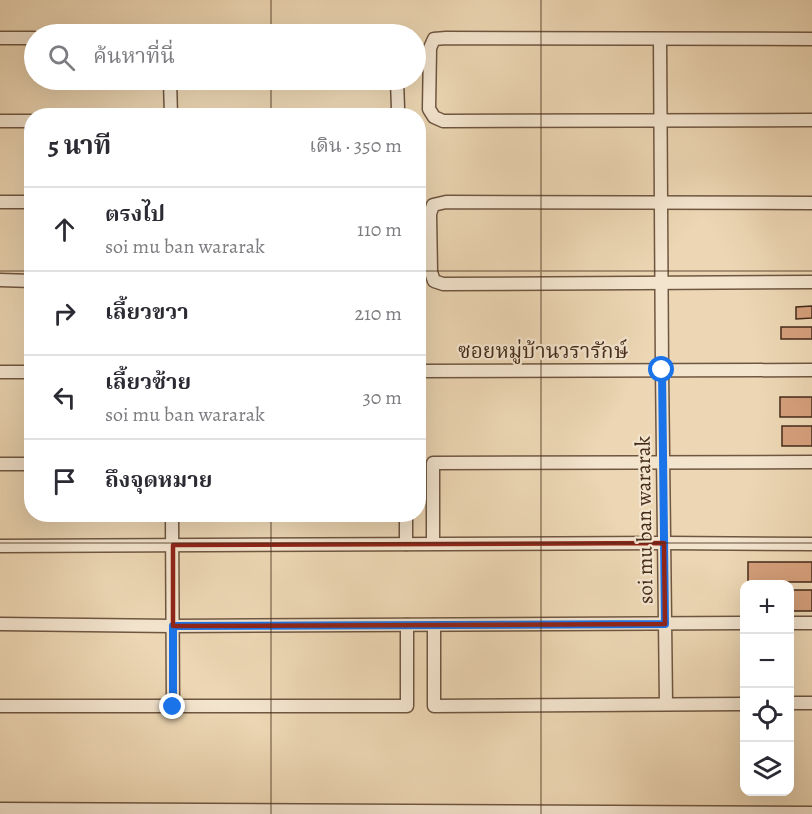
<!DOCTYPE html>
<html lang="th">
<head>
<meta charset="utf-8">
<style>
	:root { --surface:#fff; --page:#f7f7f7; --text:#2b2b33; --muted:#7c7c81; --line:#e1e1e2 }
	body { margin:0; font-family:Alegreya,"Noto Serif Thai",serif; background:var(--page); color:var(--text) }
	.controls { position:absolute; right:18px; bottom:18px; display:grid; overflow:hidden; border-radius:12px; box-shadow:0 6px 24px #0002 }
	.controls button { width:54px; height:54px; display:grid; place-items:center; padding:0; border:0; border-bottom:2px solid var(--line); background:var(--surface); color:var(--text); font:30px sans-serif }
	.stop { position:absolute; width:18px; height:18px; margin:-14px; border:4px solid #1a73e8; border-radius:50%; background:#fff }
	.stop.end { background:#1a73e8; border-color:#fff; box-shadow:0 2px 6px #0008 }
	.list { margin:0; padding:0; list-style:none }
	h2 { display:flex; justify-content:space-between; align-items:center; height:78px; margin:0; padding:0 24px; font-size:26px }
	h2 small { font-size:20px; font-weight:400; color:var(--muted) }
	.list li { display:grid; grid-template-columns:39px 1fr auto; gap:18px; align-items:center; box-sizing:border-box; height:84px; padding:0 24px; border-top:2px solid var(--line) }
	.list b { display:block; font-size:22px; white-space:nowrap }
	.list p { margin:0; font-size:20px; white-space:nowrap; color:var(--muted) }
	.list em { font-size:20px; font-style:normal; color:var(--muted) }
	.icon { flex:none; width:33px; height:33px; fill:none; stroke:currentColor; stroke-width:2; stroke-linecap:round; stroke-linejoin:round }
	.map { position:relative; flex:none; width:812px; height:814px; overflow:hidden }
	.search { position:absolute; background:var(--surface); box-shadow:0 6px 24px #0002; left:24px; top:24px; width:402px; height:66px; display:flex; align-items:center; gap:15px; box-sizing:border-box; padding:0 21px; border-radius:33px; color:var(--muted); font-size:22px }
	.panel { position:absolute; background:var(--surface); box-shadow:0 6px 24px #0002; left:24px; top:108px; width:402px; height:414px; border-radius:24px }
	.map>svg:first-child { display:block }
</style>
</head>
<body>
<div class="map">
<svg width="812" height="814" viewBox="0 0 812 814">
	<rect width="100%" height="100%" fill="#ecd6b3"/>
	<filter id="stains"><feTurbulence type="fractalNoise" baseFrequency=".00333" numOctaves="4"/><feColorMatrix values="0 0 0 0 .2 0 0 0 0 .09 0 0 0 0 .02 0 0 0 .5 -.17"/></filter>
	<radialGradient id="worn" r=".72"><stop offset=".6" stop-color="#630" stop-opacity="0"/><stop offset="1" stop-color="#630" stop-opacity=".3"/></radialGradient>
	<g fill="#d49f7b" stroke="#452b1a" stroke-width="1.5">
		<path d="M 812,306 L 812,318 L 796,319 L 796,307 Z"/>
		<rect x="781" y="327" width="31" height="12"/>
		<rect x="780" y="397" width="32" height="20"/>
		<rect x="782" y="426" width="30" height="20"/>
		<rect x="748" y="562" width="64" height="20"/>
		<rect x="790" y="590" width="22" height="21"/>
	</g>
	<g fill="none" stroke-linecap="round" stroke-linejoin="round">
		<defs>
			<g id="street">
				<path d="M 0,38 L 34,38"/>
				<path d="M 660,39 L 662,370 L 666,704"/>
				<path d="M 812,39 L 446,38 L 434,39 L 430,48 L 429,109 L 434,117 L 443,121 L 812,120"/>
				<path d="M 170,80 L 171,116"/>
				<path d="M 396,116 L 398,109 L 397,80"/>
				<path d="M 0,121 L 32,121"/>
				<path d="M 0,202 L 32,202"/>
				<path d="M 812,203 L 446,202 L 433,205 L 430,214 L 431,272 L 434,281 L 443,284 L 812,282"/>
				<path d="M 0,280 L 32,281"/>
				<path d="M 418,371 L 812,370"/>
				<path d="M 0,372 L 32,372"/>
				<path d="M 0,464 L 32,464"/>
				<path d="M 172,514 L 173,707"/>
				<path d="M 406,514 L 406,544"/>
				<path d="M 433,543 L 433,463 L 812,462"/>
				<path d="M 0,546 L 664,543 L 812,544"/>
				<path d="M 790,623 L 812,623"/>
				<path d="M 0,624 L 173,626 L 744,623"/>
				<path d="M 434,625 L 434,706 L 744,704"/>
				<path d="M 790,703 L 812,703"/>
				<path d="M 0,706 L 407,706 L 407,625"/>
				<path d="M 0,809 L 812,813"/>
			</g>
		</defs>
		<use href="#street" stroke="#6f5640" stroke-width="15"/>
		<use href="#street" stroke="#f3e4ce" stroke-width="12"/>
	</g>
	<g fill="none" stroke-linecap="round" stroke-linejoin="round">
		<path stroke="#1a73e8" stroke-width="8" d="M 173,707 L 173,626 L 665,624 L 662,370"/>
	</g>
	<path fill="none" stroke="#8f2418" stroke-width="4.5" stroke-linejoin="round" d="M 664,543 L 665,624 L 173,626 L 173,545 Z"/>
	<path fill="none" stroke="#452b1a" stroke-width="1.5" stroke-opacity="0.55" d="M 271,0 L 271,34M 541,0 L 541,814M 271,80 L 271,116M 0,271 L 32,271M 418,271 L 812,271M 271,514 L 271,814M 0,543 L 812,543"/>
	<g text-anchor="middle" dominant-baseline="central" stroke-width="4.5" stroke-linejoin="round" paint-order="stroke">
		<g font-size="21" fill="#452b1a" stroke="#f3e4ce">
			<text x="543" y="351">ซอยหมู่บ้านวรารักษ์</text>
			<text transform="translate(644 520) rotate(-91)">soi mu ban wararak</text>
		</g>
	</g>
	<rect width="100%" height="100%" filter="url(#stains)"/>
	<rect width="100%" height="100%" fill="url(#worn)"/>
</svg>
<div class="controls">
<button>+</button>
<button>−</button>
<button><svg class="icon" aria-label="locate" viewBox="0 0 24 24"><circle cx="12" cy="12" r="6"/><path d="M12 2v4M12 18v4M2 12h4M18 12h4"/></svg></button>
<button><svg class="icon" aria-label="layers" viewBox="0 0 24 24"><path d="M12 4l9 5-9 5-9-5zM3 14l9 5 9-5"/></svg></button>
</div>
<div class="stop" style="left:662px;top:370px"></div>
<div class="stop end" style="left:173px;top:707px"></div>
<div class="search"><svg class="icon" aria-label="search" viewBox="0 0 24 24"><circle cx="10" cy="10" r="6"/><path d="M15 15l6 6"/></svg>ค้นหาที่นี่</div>
<section class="panel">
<h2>5 นาที<small>เดิน · 350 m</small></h2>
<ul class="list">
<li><svg class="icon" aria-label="ahead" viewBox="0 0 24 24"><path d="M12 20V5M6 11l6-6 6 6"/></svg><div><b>ตรงไป</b><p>soi mu ban wararak</p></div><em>110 m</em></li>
<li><svg class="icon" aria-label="right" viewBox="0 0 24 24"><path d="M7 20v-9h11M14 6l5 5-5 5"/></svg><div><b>เลี้ยวขวา</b></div><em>210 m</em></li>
<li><svg class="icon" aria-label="left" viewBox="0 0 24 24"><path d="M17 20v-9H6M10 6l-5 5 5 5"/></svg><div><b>เลี้ยวซ้าย</b><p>soi mu ban wararak</p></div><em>30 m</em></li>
<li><svg class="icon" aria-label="arrive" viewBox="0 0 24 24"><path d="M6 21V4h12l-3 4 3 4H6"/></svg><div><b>ถึงจุดหมาย</b></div></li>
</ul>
</section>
</div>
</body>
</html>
